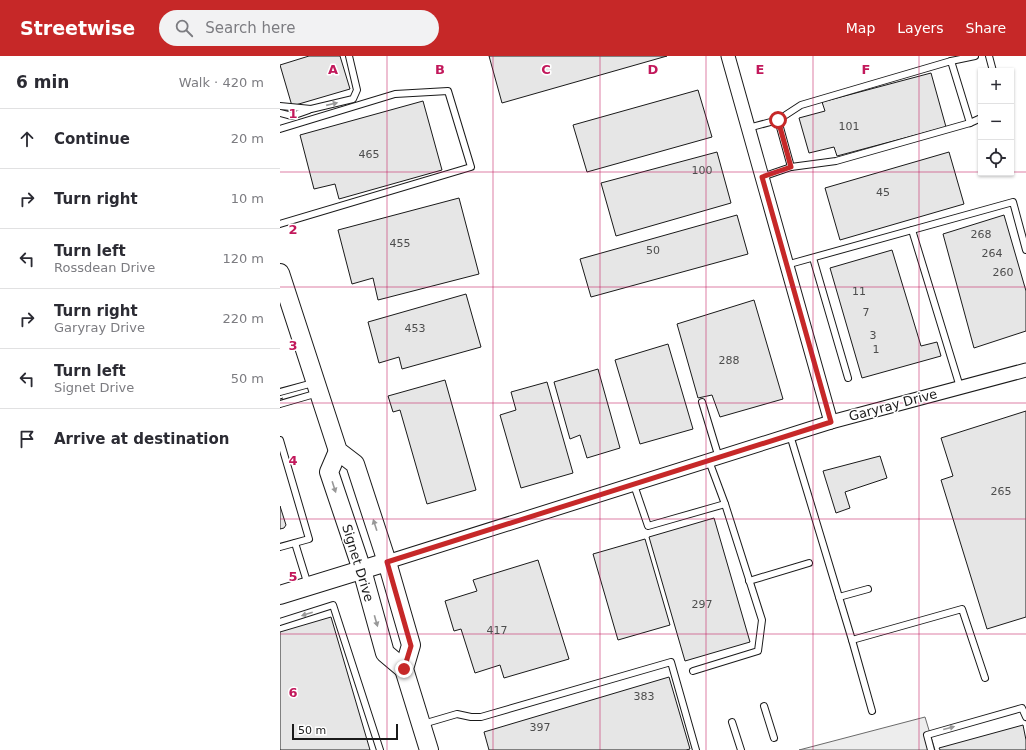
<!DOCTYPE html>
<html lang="en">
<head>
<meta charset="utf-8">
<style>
	:root { --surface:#fff; --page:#f2f2f3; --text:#2b2b33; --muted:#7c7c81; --line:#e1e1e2; --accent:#c62828 }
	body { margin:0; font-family:"DejaVu Sans",sans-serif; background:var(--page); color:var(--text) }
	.controls { position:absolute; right:12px; top:12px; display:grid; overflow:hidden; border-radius:0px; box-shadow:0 1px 3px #0004 }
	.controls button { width:36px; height:36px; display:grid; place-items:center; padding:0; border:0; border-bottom:1px solid var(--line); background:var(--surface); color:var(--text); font:20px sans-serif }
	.scale { position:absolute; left:12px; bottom:10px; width:106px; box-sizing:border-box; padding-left:4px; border:2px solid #1a1a1a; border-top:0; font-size:11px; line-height:14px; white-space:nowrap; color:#1a1a1a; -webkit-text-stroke:3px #fff; paint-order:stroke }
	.stop { position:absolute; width:12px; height:12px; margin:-9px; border:3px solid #c62828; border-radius:50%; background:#fff }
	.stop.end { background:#c62828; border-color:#fff; box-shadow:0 1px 4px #0008 }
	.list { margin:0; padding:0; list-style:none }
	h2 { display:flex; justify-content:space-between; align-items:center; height:52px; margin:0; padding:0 16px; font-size:17px }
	h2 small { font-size:13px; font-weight:400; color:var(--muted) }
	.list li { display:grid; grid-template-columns:26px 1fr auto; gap:12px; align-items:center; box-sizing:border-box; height:60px; padding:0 16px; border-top:1px solid var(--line) }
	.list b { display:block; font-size:15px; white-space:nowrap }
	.list p { margin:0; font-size:13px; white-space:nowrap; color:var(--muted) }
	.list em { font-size:13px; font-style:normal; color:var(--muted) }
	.icon { flex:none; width:22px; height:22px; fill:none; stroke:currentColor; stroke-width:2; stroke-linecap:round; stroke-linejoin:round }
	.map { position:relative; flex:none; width:746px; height:694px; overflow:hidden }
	header { display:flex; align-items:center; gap:24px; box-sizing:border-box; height:56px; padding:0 20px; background:var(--accent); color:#fff }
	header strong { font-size:19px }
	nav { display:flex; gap:22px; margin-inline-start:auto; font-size:14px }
	.search { width:280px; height:36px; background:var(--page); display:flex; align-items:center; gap:10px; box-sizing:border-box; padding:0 14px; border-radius:22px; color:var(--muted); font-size:15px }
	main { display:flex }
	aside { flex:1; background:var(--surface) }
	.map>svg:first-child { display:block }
</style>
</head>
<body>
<header>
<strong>Streetwise</strong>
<div class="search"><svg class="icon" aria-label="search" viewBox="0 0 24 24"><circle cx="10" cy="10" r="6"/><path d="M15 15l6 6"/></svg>Search here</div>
<nav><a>Map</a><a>Layers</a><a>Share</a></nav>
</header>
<main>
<aside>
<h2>6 min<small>Walk · 420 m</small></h2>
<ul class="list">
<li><svg class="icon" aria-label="ahead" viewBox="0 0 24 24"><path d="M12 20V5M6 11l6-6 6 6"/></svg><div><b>Continue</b></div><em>20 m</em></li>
<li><svg class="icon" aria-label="right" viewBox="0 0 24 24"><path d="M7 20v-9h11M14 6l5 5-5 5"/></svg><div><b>Turn right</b></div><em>10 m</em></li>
<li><svg class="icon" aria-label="left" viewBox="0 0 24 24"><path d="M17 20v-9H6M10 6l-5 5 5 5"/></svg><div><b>Turn left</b><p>Rossdean Drive</p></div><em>120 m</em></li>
<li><svg class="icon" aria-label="right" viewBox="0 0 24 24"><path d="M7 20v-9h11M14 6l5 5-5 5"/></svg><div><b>Turn right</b><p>Garyray Drive</p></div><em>220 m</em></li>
<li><svg class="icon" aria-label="left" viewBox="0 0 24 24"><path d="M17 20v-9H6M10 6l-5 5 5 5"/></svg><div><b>Turn left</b><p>Signet Drive</p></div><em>50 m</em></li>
<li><svg class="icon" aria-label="arrive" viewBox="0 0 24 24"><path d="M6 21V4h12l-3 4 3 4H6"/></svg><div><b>Arrive at destination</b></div></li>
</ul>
</aside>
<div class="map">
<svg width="746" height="694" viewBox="0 0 746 694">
	<rect width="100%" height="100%" fill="#fff"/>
	<path fill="#ededed" stroke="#6a6a6a" d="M 645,661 L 655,694 L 519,694 Z"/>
	<g fill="#e6e6e6" stroke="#1a1a1a">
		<path d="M 29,0 L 60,0 L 70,33 L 12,50 L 0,9 Z"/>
		<path d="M 209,0 L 387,0 L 222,47 Z"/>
		<path d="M 651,17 L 666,71 L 557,100 L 554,91 L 529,97 L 519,62 L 545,55 L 542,46 Z"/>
		<path d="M 418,34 L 432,81 L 307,116 L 293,69 Z"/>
		<path d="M 143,45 L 162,114 L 59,143 L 55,128 L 34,133 L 20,79 Z"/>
		<path d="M 437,96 L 451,147 L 336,180 L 321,127 Z"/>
		<path d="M 669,96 L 684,148 L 560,184 L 545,132 Z"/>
		<path d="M 179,142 L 199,218 L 98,244 L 93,222 L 72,228 L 58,174 Z"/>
		<path d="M 457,159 L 468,198 L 311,241 L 300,203 Z"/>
		<path d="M 724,159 L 746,235 L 746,275 L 694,292 L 663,178 Z"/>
		<path d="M 612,194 L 641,290 L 657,286 L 661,300 L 582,322 L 550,212 Z"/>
		<path d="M 186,238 L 201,291 L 122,313 L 119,301 L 99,307 L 88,266 Z"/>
		<path d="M 474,244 L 503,343 L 440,361 L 432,339 L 418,342 L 397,268 Z"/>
		<path d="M 388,288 L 413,373 L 360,388 L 335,304 Z"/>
		<path d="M 318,313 L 340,392 L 307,402 L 300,379 L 290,383 L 274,326 Z"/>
		<path d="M 165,324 L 196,434 L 147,448 L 120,354 L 113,356 L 108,340 Z"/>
		<path d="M 267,326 L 293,417 L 241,432 L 220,359 L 236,354 L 231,336 Z"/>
		<path d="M 746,355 L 746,561 L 707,573 L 661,424 L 673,420 L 661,382 Z"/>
		<path d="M 600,400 L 607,422 L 565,436 L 570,452 L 556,457 L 543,415 Z"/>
		<path d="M 0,450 L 6,469 L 4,472 L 0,473 Z"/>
		<path d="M 434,462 L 470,586 L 405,605 L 369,481 Z"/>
		<path d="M 365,483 L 390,569 L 338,584 L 313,498 Z"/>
		<path d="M 258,504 L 289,603 L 224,622 L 220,609 L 195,617 L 181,573 L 174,575 L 165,545 L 197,535 L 193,524 Z"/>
		<path d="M 51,561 L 90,694 L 0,694 L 0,576 Z"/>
		<path d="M 389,621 L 410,693 L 406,694 L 209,694 L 204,676 Z"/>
		<path d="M 743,669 L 746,684 L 746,694 L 660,694 L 659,692 Z"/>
	</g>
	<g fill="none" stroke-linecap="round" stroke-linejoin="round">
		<defs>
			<g id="lane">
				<path d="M 709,0 L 713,15"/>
				<path d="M 671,5 L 695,0"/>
				<path d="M 0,50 L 31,53 L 73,43 L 77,34 L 69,0"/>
				<path d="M 0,57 L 12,60 L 29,54"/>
				<path d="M 498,64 L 521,49 L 671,5 L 690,67 L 556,105 L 511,111"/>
				<path d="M 690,67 L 701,62"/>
				<path d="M 468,72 L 498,64 L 511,111 L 482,121"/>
				<path d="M 0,73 L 115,38 L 168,35 L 191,111 L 0,168"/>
				<path d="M 632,174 L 680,331"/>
				<path d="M 533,202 L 568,322"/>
				<path d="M 506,209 L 733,146 L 746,194"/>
				<path d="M 0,336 L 33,327"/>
				<path d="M 422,346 L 439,402"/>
				<path d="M 0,348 L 38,337"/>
				<path d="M 510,379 L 572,584 L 592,655"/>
				<path d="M 0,384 L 29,483 L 0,491"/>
				<path d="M 354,429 L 368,470 L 445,448 L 429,405"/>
				<path d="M 15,487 L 28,529"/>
				<path d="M 469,525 L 529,507"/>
				<path d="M 559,541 L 588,533"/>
				<path d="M 0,566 L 53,549 L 100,694"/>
				<path d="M 572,584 L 682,553 L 705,622"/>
				<path d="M 413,615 L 478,595 L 482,564 L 445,448"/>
				<path d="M 484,650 L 494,682"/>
				<path d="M 452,666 L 461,694"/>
				<path d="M 143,668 L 177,658 L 191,661 L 201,661 L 391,606 L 416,694"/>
				<path d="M 651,694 L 647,679 L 742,652 L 746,661"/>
			</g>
			<g id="street">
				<path d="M 448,0 L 551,366"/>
				<path d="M 107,506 L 551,366 L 746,314"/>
			</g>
			<g id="secondary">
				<path d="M 0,217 L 58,395 L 75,408 L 107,506 L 131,589 L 124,613 L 149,694"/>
				<path d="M 58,395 L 49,416 L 82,514 L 105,597 L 124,613"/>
				<path d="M 0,539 L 107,506"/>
			</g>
		</defs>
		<use href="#lane" stroke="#1a1a1a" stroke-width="8"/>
		<use href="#street" stroke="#1a1a1a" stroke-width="15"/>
		<use href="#secondary" stroke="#1a1a1a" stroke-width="20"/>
		<use href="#lane" stroke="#fff" stroke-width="6"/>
		<use href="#street" stroke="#fff" stroke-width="13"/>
		<use href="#secondary" stroke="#fff" stroke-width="18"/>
		<path stroke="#1a1a1a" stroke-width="1" stroke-dasharray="5 2" stroke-linecap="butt" d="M 0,343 L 3,342"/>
	</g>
	<defs><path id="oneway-solid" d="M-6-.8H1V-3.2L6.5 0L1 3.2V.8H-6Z"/></defs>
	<g fill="#989898">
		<use href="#oneway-solid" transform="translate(52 48) rotate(-13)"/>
		<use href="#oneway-solid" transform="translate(54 431) rotate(72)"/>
		<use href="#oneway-solid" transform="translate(95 469) rotate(-108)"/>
		<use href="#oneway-solid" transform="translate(27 558) rotate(163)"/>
		<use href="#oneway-solid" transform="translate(96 565) rotate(74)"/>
		<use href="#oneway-solid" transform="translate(669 672) rotate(-15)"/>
	</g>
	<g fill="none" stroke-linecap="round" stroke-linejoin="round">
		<path stroke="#c62828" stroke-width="5" d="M 124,613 L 131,590 L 107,506 L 551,366 L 482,121 L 511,111 L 498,64"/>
	</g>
	<path fill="none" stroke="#c2185b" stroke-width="1" stroke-opacity="0.55" d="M 107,0 L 107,694M 213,0 L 213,694M 320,0 L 320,694M 426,0 L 426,694M 533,0 L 533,694M 639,0 L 639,694M 0,116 L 701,116M 731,116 L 746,116M 0,231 L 746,231M 0,347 L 746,347M 0,463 L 746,463M 0,578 L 746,578"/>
	<g text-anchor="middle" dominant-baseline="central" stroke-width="3" stroke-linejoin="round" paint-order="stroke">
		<g font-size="11" fill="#4d4d4d">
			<text x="569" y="70">101</text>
			<text x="89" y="98">465</text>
			<text x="422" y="114">100</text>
			<text x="603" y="136">45</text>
			<text x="701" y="178">268</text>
			<text x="120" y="187">455</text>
			<text x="373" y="194">50</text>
			<text x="712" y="197">264</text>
			<text x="723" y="216">260</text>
			<text x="579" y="235">11</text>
			<text x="586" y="256">7</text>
			<text x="135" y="272">453</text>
			<text x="593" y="279">3</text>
			<text x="596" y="293">1</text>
			<text x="449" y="304">288</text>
			<text x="721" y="435">265</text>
			<text x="422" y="548">297</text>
			<text x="217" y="574">417</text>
			<text x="364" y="640">383</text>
			<text x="260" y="671">397</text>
		</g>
		<g font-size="13" fill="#1a1a1a" stroke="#fff">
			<text transform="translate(613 349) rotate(-15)">Garyray Drive</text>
			<text transform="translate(78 507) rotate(73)">Signet Drive</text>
		</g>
	</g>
	<g font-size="13" text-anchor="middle" font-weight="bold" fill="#c2185b" stroke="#fff" stroke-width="3" stroke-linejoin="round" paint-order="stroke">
		<text x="53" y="18">A</text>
		<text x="160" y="18">B</text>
		<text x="266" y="18">C</text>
		<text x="373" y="18">D</text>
		<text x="480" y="18">E</text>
		<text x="586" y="18">F</text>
		<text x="13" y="62">1</text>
		<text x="13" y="178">2</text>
		<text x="13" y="294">3</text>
		<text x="13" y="409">4</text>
		<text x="13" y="525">5</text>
		<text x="13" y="641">6</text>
	</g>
</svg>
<div class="controls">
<button>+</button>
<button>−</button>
<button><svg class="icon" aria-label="locate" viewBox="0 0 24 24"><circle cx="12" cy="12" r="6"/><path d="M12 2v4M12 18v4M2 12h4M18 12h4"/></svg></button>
</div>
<div class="scale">50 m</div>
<div class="stop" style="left:498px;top:64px"></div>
<div class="stop end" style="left:124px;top:613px"></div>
</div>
</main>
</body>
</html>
